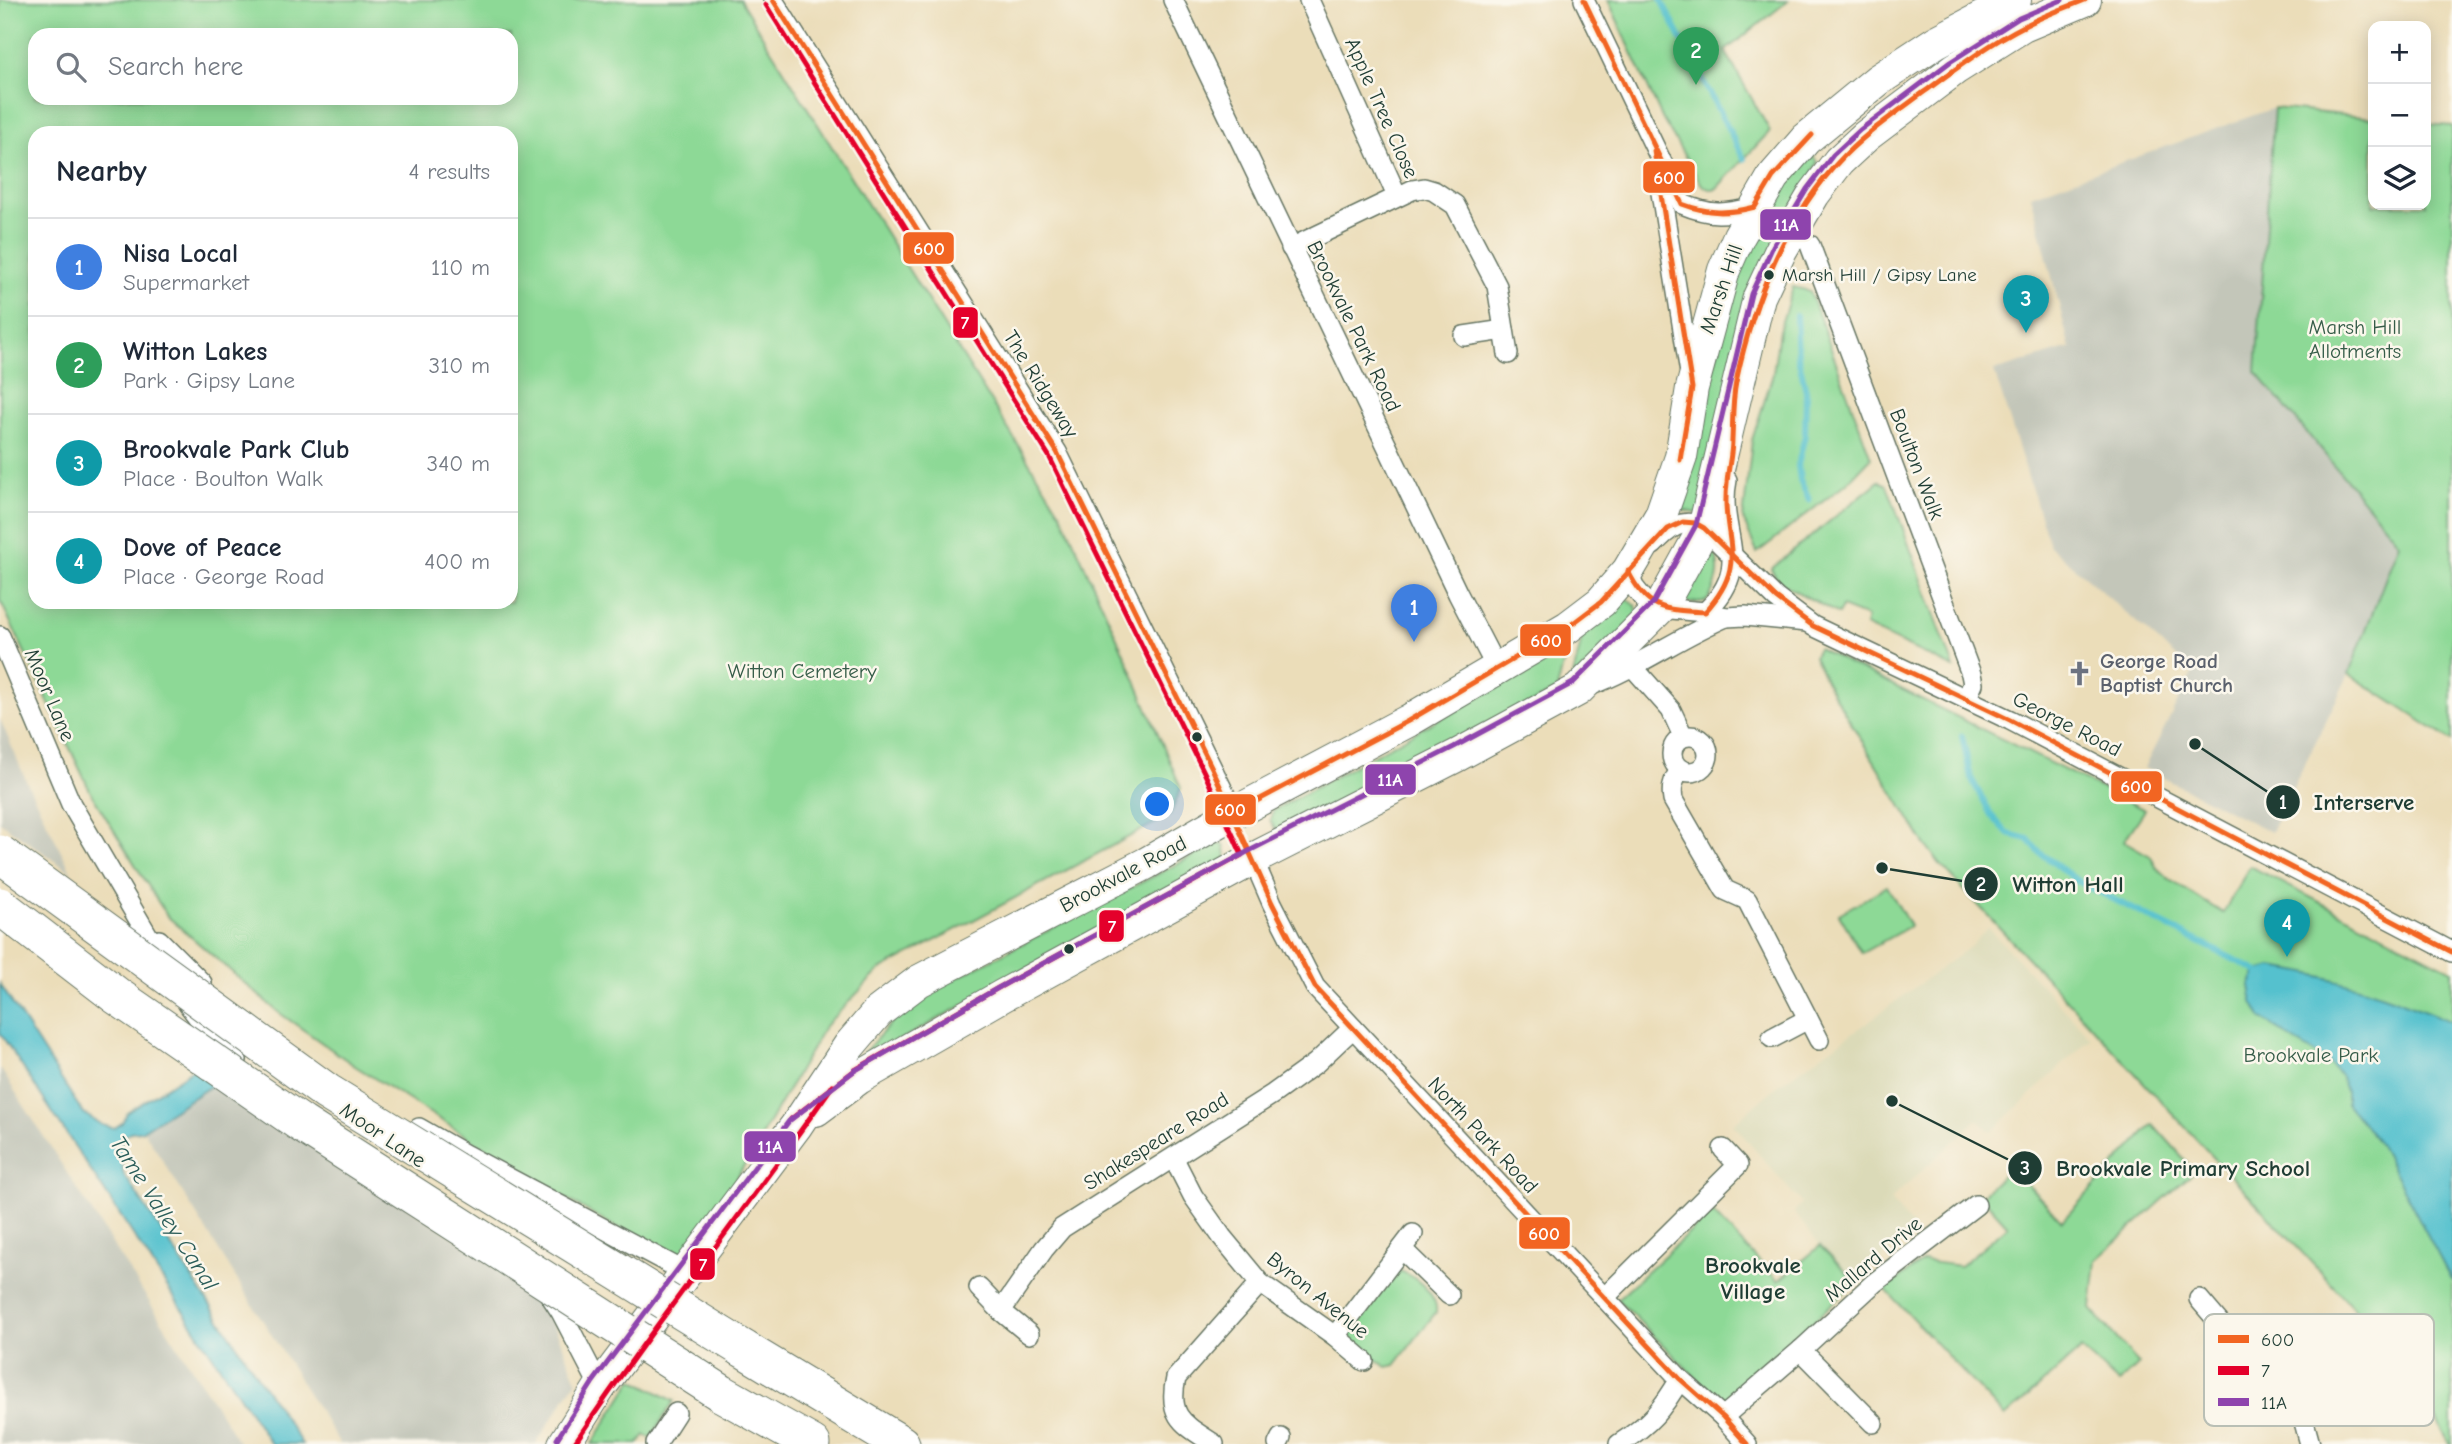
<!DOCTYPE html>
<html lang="en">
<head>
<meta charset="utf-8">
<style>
	:root { --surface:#fff; --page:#f6f6f7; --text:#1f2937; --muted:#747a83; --line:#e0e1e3; --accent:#0f766e }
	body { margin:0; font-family:"Comic Neue",sans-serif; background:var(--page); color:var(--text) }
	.controls { position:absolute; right:21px; top:21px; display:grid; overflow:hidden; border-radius:14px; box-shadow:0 4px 18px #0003 }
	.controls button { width:63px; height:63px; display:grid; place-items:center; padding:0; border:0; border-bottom:2px solid var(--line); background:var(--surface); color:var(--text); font:35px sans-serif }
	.you { position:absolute; left:1158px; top:805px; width:24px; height:24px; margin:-18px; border:5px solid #fff; border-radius:50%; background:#1a73e8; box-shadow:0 0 0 10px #1a73e833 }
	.badge { display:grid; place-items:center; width:46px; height:46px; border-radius:50%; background:var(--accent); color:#fff; font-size:23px; font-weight:700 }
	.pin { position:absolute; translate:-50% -58px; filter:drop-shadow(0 2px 4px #0008) }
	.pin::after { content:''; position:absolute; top:37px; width:24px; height:21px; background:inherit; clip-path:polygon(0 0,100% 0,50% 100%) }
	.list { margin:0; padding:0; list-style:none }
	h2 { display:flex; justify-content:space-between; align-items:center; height:91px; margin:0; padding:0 28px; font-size:30px }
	h2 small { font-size:23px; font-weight:400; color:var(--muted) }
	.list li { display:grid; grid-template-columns:46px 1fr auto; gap:21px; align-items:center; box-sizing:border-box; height:98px; padding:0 28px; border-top:2px solid var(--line) }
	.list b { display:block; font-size:26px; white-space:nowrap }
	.list p { margin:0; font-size:23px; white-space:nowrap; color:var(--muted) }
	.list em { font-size:23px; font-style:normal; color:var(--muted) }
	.icon { flex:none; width:38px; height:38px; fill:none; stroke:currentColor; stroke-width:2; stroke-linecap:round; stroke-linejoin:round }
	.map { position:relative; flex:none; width:2452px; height:1444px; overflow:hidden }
	.search { position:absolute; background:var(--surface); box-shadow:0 4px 18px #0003; left:28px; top:28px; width:490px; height:77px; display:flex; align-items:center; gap:18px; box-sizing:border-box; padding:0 24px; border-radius:21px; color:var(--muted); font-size:26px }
	.panel { position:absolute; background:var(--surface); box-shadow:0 4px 18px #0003; left:28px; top:126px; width:490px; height:483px; border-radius:21px }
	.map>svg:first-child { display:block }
</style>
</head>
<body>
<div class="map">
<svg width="2452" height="1444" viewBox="0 0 2452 1444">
	<rect width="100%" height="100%" fill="#fbf7ec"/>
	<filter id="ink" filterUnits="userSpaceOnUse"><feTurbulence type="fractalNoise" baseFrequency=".0143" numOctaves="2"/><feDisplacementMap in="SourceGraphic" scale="14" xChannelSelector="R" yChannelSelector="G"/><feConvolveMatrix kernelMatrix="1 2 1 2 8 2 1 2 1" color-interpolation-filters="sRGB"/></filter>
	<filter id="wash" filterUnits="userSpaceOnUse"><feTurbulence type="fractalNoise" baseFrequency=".00686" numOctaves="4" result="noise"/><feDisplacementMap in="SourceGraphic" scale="28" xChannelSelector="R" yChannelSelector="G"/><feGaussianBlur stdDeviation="1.57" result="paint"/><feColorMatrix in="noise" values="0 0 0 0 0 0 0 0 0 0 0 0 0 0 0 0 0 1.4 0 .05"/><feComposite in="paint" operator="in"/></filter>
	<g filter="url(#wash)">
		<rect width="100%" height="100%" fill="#ebddb9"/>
		<path fill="#dbdab8" d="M 1988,928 L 2091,1038 L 1991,1132 L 1978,1119 L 1890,1200 L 1914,1228 L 1856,1282 L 1820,1246 L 1794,1212 L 1802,1204 L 1733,1124 L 1781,1083 L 1832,1048 L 1970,947 Z"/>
		<g fill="#c3c6b9">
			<path d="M 2274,108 L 2256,372 L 2399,543 L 2349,674 L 2271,832 L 2144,768 L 2193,672 L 2050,546 L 1994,371 L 2070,348 L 2031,195 Z"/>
			<path d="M 0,719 L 28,785 L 72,873 L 0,822 Z"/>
			<path d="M 0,1068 L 240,1444 L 0,1444 Z"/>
			<path d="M 212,1076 L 525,1285 L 553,1323 L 577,1380 L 536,1444 L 340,1444 L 141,1126 Z"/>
		</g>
		<g fill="#8dd996" stroke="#568b65" stroke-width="2" fill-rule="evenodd">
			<path d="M 0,0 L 740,0 L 1062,515 L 1130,667 L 1181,788 L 1170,815 L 880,970 L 825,1026 L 731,1188 L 683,1265 L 563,1197 L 355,1066 L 278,1012 L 167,916 L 92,795 L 0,600 ZM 35,35 L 511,35 L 511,98 L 35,98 ZM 35,133 L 511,133 L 511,602 L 35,602 Z"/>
			<path d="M 1608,0 L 1789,0 L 1725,51 L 1770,131 L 1716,189 L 1709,189 L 1702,185 L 1663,120 Z"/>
			<path d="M 2274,108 L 2373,118 L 2373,205 L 2426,205 L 2426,124 L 2452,126 L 2452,741 L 2349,674 L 2399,543 L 2256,372 Z"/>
			<path d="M 1812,155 L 1818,162 L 1797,208 L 1701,514 L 1676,509 L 1742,259 L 1772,199 Z"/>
			<path d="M 1793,287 L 1810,291 L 1871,458 L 1848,482 L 1757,553 L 1743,519 L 1752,440 L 1773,374 L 1779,331 Z"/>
			<path d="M 1879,481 L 1887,485 L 1954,668 L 1865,626 L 1867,617 L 1842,607 L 1838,614 L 1779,582 L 1771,569 Z"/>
			<path d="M 1703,550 L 1715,553 C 1722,573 1717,584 1707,601 L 1692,603 L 1680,602 Z"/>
			<path d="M 1624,596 L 1636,606 L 1639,617 L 1572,680 L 1583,634 Z"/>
			<path d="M 1564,646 L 1566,651 L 1557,690 L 1283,832 L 1275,829 L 1270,820 L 1273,811 L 1484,694 Z"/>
			<path d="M 1818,648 L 2145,810 L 2124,841 L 2150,856 L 2157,868 L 2170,880 L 2223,913 L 2250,866 L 2452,970 L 2452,1444 L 2450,1444 L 2406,1364 L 1940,864 L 1922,840 L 1825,680 L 1814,656 Z"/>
			<path d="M 1216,844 L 1224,844 L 1227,860 L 862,1061 L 858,1059 L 903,1010 L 950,981 Z"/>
			<path d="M 1887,886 L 1910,926 L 1862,953 L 1839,914 Z"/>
			<path d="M 2153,1124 L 2195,1171 L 2096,1260 L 2091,1309 L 2139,1364 L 2119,1383 L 2081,1349 L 2005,1417 L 1885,1289 L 1923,1261 L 1960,1266 L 2008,1226 L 1981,1196 L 2011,1167 L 2062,1221 Z"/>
			<path d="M 1712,1212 L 1778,1281 L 1820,1246 L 1856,1282 L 1723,1405 L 1617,1299 Z"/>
			<path d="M 1397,1270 C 1413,1274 1438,1294 1436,1312 L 1395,1365 L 1387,1367 L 1351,1341 L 1348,1330 Z"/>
			<path d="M 633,1379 L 674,1401 L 651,1438 L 645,1435 L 638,1444 L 592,1444 Z"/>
		</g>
		<g fill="#55c1ce" stroke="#3a7f81" stroke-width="2">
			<path d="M 2272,967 C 2336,976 2393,997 2452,1022 L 2452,1281 L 2379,1143 L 2346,1103 L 2346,1091 L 2341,1077 L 2328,1061 L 2293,1040 L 2261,1017 L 2253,1002 L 2250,986 L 2257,971 Z"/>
			<path d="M 0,984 L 83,1113 L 102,1125 L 114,1128 L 122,1123 L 127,1113 L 201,1064 L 217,1082 L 141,1131 L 130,1132 L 121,1139 L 123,1173 L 302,1444 L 271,1444 L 0,1033 Z"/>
		</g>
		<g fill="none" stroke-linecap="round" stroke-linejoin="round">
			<g stroke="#55c1ce" stroke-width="6">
				<path d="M 1661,0 L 1744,159"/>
				<path d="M 1796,316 L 1798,357 L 1806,391 L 1805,435 L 1798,465 L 1800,480 L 1809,500"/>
				<path d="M 1962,736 L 1971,778 L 1991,815 L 2008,834 L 2028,839 L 2038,851 L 2079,882 L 2257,971"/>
			</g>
		</g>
	</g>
	<g filter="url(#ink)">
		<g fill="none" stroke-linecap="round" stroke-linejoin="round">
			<defs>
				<g id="minor">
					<path d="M 773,0 L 1057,452 L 1234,813"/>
					<path d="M 1173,0 L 1458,594 L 1497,669"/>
					<path d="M 1309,0 L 1397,196"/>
					<path d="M 1584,0 L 1682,204 C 1711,216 1725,215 1755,207"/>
					<path d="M 1657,168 L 1690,373"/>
					<path d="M 1810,245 L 1971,674 L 1973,684 L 1966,699"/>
					<path d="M 1291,248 L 1412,190 L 1424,188 L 1434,191 L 1455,205 L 1497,286 L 1508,354"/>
					<path d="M 1464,336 L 1504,330"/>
					<path d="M 1653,545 C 1668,529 1682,516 1704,528 L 1776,598 L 1813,626 L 2010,720 L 2452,952"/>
					<path d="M 1632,567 L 1628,571 L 1634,587 L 1646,602 L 1660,608 L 1705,612 L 1726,617 L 1745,616 L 1807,622"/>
					<path d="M 1705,612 C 1757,565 1716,533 1727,480"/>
					<path d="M 0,636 L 71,804 L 164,963"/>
					<path d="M 1632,666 L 1671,710 L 1683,736"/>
					<path d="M 1589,686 C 1637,668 1679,637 1726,617"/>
					<circle cx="1690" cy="754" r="18"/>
					<path d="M 1680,770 C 1673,780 1671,788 1673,800 L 1725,890 L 1747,900 L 1819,1040"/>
					<path d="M 1253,859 L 1272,903 L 1315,987 L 1680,1379 L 1723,1417 L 1747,1444"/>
					<path d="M 159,940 L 202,983"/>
					<path d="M 188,1004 L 223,1051 L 237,1060"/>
					<path d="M 1772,1038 L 1808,1019"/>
					<path d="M 419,1128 L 466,1155 L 685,1272"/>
					<path d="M 1174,1159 L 1193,1196 L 1222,1237 L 1260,1283 L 1335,1336 L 1364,1361"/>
					<path d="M 1402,1249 L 1449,1295"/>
					<path d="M 979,1288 L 1001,1311 L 1029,1334"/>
					<path d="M 548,1292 L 561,1312 L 600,1387"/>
					<path d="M 1604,1298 L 1738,1165 L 1723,1149"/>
					<path d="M 2199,1299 L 2304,1422 L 2310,1444"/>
					<path d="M 1001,1311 L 1044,1249 L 1062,1228 L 1273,1094 L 1316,1063 L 1353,1028"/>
					<path d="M 1335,1336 L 1413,1234"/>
					<path d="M 1801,1350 L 1873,1423"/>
					<path d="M 1723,1417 L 1801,1350 L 1874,1283 L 1976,1205"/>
					<path d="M 656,1444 L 676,1413"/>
					<path d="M 1214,1444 C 1184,1424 1167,1418 1176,1378 L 1260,1283"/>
					<path d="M 1278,1444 L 1281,1438"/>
					<path d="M 1619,1444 C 1650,1424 1662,1410 1680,1379"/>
				</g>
				<g id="primary">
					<path d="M 816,1110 L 859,1078 L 1002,996 L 1253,859 L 1458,755 L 1578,690 L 1660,608 L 1704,528 L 1759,297 L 1781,250 L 1814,194 L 1839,161 L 1866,136 L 1955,69 L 2023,26 L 2085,0"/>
					<path d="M 564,1444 L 600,1387 L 796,1126 L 849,1046 L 878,1012 L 919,981 L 1147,863 L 1234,813 L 1408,721 L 1568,627 L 1601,602 L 1628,571 L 1661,515 L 1681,457 L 1692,388 L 1724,270 L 1739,236 L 1773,177 L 1806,139 L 1878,80 L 1936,42 L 2015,0"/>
				</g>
				<g id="motorway">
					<path d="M 742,1348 L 901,1444"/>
					<path d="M 721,1393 L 812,1444"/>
				</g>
			</defs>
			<use href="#minor" stroke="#667563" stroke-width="22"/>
			<use href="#primary" stroke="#667563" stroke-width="34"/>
			<use href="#motorway" stroke="#667563" stroke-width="39"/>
			<use href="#minor" stroke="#fff" stroke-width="19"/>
			<use href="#primary" stroke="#fff" stroke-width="32"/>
			<use href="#motorway" stroke="#fff" stroke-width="37"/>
			<defs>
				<g id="motorway-bridge">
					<path d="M 0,854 L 327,1092 L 742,1348"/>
					<path d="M 0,906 L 117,996 L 302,1124 L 721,1393"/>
				</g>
			</defs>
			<use href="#motorway-bridge" stroke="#667563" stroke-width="39" stroke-linecap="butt"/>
			<use href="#motorway-bridge" stroke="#fff" stroke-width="37"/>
			<defs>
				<g id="bus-1">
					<path d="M 773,0 L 1057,452 L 1212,768 L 1272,903 L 1315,987 L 1680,1379 L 1723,1417 L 1747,1444"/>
					<path d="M 1584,0 L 1682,204 C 1708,214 1728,214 1755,207 L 1773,177 L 1812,135"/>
					<path d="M 1654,151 L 1692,388 L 1680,460"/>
					<path d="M 1628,571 C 1647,610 1664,610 1705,612 C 1752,560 1720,541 1727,483 C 1728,468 1732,455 1732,440 C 1733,420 1732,402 1736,382 C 1753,301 1786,215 1845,155 C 1869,131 1897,112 1924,92 C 1957,68 1990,43 2026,25 C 2045,15 2065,8 2085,0"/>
					<path d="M 1234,813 L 1408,721 L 1568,627 L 1601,602 L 1668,529 L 1683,522 L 1695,523 L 1704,528 L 1776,598 L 1813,626 L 2010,720 L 2452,952"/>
				</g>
				<g id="bus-2">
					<path d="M 766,5 L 1049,456 L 1204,772 L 1242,855 L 998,988 L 855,1070 L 791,1119"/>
					<path d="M 574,1444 C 656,1321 749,1206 833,1085"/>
				</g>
				<path id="bus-3" d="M 557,1439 L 593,1382 L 789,1121 L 854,1071 L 998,988 L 1249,851 L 1454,747 L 1573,683 L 1653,603 L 1696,525 L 1751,294 L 1773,246 L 1807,189 L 1833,155 L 1860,130 L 1950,62 L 2019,18 L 2062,0"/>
			</defs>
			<use href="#bus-1" stroke="#fbf7ec" stroke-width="10"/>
			<use href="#bus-2" stroke="#fbf7ec" stroke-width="10"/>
			<use href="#bus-3" stroke="#fbf7ec" stroke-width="10"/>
			<use href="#bus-1" stroke="#f26522" stroke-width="5"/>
			<use href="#bus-2" stroke="#e4002b" stroke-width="5"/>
			<use href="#bus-3" stroke="#8e44ad" stroke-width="5"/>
		</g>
	</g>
	<defs>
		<symbol id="church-bare" viewBox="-9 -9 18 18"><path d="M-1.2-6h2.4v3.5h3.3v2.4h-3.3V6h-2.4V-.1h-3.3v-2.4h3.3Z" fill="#6b7280" stroke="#fbf7ec" stroke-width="2.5" paint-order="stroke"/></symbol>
	</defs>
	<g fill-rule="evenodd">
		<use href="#church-bare" x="2062" y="656" width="35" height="35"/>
	</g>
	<g fill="#1f3d34" stroke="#fbf7ec" stroke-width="2.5">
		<circle cx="1769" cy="275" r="6"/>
		<circle cx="1197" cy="737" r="6"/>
		<circle cx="1069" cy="949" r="6"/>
	</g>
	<g text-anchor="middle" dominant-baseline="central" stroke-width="5" stroke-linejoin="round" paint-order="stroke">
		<g font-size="19" fill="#1f3d34" stroke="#fbf7ec" text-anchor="start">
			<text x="1782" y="275">Marsh Hill / Gipsy Lane</text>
		</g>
		<g font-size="21" fill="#1f3d34" stroke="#fbf7ec">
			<text transform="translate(1382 108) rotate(66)">Apple Tree Close</text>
			<text transform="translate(1721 289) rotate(-71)">Marsh Hill</text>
			<text transform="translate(1354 326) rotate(64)">Brookvale Park Road</text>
			<text transform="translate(1041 384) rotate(58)">The Ridgeway</text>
			<text transform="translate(1917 464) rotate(69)">Boulton Walk</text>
			<text transform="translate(50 695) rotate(67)">Moor Lane</text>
			<text transform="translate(2067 724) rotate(27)">George Road</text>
			<text transform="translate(1123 874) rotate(-28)">Brookvale Road</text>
			<text transform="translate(383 1135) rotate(34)">Moor Lane</text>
			<text transform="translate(1483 1135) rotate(47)">North Park Road</text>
			<text transform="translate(1156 1141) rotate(-32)">Shakespeare Road</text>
			<text transform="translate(1873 1259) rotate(-40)">Mallard Drive</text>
			<text transform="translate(1318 1295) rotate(39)">Byron Avenue</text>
		</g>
		<g font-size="21" fill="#355c48" stroke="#fbf7ec">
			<text x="2355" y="327">Marsh Hill<tspan x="2355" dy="24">Allotments</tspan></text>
			<text x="802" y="671">Witton Cemetery</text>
			<text x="2311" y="1055">Brookvale Park</text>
		</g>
		<g font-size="21" font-weight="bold" fill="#5b616d" stroke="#fbf7ec" text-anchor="start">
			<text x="2100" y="661">George Road<tspan x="2100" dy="24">Baptist Church</tspan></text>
		</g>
		<g font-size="23" font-style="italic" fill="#2c5e5a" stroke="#fbf7ec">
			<text transform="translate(164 1213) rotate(57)">Tame Valley Canal</text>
		</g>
		<g font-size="23" font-weight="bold" fill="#1f3d34" stroke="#fbf7ec">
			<text x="1753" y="1265">Brookvale<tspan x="1753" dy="26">Village</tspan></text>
		</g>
	</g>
	<rect x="2204" y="1314" width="230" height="112" rx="10" fill="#fbf7ec" stroke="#b9bfb5" stroke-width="2"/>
	<rect x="2218" y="1335" width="31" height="8" fill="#f26522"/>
	<rect x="2218" y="1366" width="31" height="9" fill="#e4002b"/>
	<rect x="2218" y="1398" width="31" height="8" fill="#8e44ad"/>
	<g font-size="19" fill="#1f3d34">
		<text x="2261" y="1346">600</text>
		<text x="2261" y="1377">7</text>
		<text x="2261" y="1409">11A</text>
	</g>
	<path fill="none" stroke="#1f3d34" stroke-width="2.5" d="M2195 744L2283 802M1882 868L1981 884M1892 1101L2025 1168"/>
	<g fill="#1f3d34" stroke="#fbf7ec" stroke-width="2.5">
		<circle cx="2195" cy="744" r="7"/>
		<circle cx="1882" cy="868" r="7"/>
		<circle cx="1892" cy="1101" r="7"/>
		<circle cx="2283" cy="802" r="18"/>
		<circle cx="1981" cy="884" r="18"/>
		<circle cx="2025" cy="1168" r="18"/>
	</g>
	<g font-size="21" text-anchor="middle" font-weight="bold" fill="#fff">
		<text x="2283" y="809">1</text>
		<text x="1981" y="891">2</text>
		<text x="2025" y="1175">3</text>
	</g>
	<g font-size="23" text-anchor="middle" font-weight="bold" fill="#1f3d34" stroke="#fbf7ec" stroke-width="5" stroke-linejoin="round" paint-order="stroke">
		<text x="2364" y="810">Interserve</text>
		<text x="2068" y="892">Witton Hall</text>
		<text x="2183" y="1176">Brookvale Primary School</text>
	</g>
	<g stroke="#fbf7ec" stroke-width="2.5">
		<rect x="1642" y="160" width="54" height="34" rx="7" fill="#f26522"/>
		<rect x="1759" y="208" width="53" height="33" rx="7" fill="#8e44ad"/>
		<rect x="902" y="231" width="53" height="34" rx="7" fill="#f26522"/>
		<rect x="952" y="306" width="27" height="33" rx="7" fill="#e4002b"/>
		<rect x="1519" y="623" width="53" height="34" rx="7" fill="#f26522"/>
		<rect x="1364" y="763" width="53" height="33" rx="7" fill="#8e44ad"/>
		<rect x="2110" y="770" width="53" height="33" rx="7" fill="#f26522"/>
		<rect x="1204" y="793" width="53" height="33" rx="7" fill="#f26522"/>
		<rect x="1098" y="909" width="27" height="34" rx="7" fill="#e4002b"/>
		<rect x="743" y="1130" width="54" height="33" rx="7" fill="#8e44ad"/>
		<rect x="1518" y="1216" width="53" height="34" rx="7" fill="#f26522"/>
		<rect x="689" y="1247" width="27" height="34" rx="7" fill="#e4002b"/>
	</g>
	<g font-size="19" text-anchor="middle" font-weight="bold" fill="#fff">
		<text x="1669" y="184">600</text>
		<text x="1786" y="231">11A</text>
		<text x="929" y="255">600</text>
		<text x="965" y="329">7</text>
		<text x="1546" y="647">600</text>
		<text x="1390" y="786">11A</text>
		<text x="2136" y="793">600</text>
		<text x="1230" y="816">600</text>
		<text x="1112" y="933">7</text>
		<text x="770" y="1153">11A</text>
		<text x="1544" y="1240">600</text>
		<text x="703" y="1271">7</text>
	</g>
</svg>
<div class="controls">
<button>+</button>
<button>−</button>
<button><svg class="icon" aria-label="layers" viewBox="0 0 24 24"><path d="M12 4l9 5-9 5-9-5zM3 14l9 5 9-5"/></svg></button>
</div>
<div class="you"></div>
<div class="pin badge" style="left:1414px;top:642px;background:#3f7fe0">1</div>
<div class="pin badge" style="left:1696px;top:85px;background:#2e9e5b">2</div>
<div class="pin badge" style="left:2026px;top:333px;background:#0f9aa8">3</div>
<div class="pin badge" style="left:2287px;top:957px;background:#0f9aa8">4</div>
<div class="search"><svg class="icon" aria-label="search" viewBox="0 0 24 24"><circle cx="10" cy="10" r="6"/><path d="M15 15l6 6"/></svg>Search here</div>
<section class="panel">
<h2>Nearby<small>4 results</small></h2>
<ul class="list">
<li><span class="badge" style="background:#3f7fe0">1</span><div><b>Nisa Local</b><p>Supermarket</p></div><em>110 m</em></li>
<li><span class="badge" style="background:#2e9e5b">2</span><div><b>Witton Lakes</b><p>Park · Gipsy Lane</p></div><em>310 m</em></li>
<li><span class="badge" style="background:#0f9aa8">3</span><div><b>Brookvale Park Club</b><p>Place · Boulton Walk</p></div><em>340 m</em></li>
<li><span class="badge" style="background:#0f9aa8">4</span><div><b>Dove of Peace</b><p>Place · George Road</p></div><em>400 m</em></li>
</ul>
</section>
</div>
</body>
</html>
